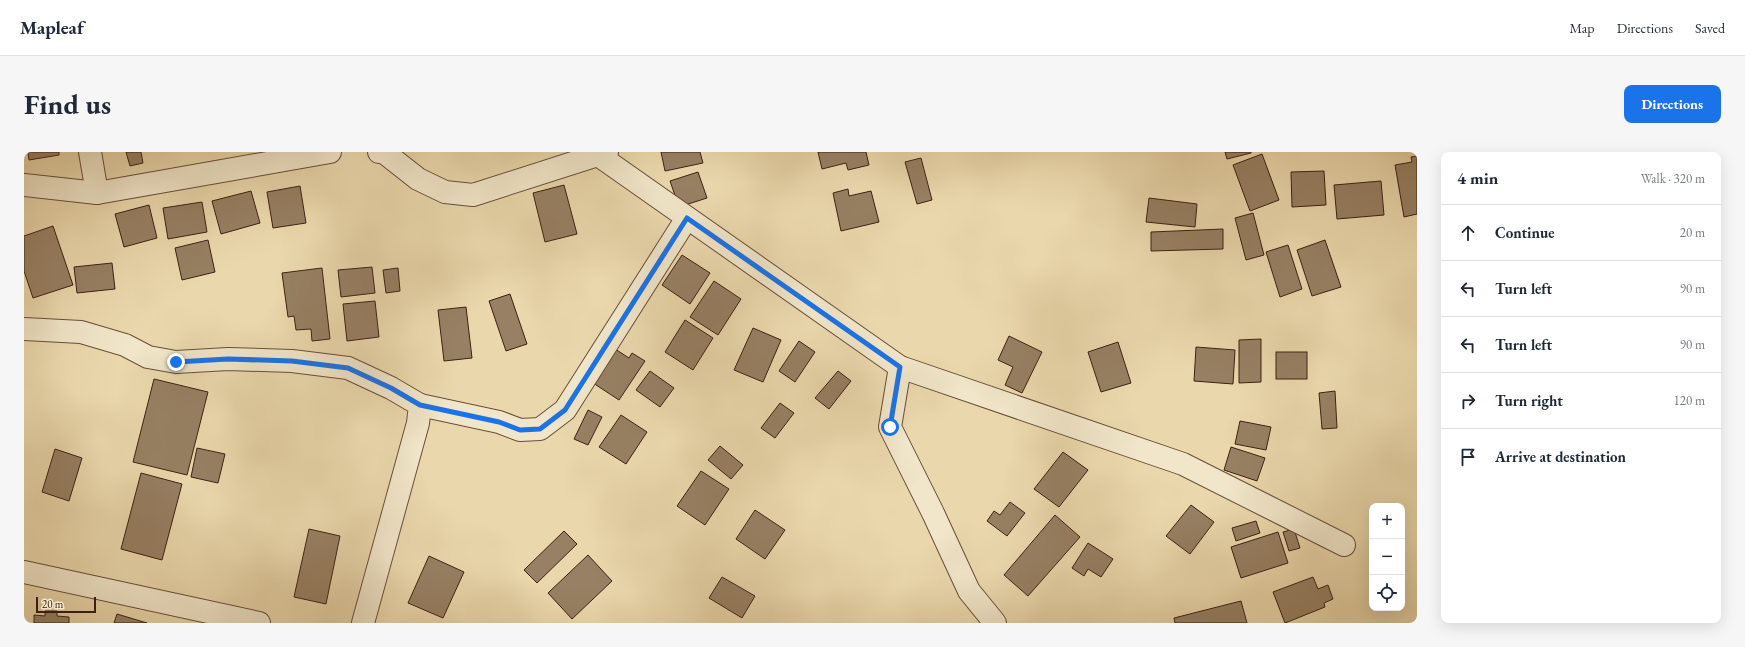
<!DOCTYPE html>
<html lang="en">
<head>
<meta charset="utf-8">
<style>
	:root { --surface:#fff; --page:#f6f6f7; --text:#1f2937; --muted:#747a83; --line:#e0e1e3; --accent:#1a73e8 }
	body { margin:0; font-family:"EB Garamond",serif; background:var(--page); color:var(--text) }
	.controls { position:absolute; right:12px; bottom:12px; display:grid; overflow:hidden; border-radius:8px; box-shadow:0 4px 16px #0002 }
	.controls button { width:36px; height:36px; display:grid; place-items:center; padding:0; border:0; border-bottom:1px solid var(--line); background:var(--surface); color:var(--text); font:20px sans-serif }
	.scale { position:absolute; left:12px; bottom:10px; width:60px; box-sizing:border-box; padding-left:4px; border:2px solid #3d2014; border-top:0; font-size:11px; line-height:14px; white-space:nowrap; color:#3d2014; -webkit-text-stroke:3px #f1e6c9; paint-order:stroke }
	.stop { position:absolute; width:12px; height:12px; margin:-9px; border:3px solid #1a73e8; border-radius:50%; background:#fff }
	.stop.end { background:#1a73e8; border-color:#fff; box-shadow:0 1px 4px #0008 }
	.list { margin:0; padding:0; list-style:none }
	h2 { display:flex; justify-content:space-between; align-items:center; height:52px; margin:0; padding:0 16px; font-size:17px }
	h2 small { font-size:13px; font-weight:400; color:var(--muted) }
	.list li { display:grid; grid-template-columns:26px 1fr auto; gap:12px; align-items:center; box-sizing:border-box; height:56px; padding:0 16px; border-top:1px solid var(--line) }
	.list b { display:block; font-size:15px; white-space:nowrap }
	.list em { font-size:13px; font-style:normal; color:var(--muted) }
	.icon { flex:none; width:22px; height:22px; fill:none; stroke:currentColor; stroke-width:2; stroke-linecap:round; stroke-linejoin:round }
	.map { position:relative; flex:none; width:1393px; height:471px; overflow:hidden; border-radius:8px }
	header { display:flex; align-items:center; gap:24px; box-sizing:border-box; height:56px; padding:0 20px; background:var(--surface); border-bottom:1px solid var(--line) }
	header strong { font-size:19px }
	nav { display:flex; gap:22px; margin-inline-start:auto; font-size:14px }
	.intro { display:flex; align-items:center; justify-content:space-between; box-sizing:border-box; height:96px; padding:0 24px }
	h1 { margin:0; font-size:28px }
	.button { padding:10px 18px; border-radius:8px; background:var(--accent); color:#fff; font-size:14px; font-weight:700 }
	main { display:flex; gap:24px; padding:0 24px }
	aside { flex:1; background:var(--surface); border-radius:8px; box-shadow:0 4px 16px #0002 }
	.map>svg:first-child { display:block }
</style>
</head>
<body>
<header>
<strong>Mapleaf</strong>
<nav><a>Map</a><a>Directions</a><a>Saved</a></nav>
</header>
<div class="intro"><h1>Find us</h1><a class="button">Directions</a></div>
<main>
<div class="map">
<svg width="1393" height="471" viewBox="0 0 1393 471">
	<rect width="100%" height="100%" fill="#ead8ac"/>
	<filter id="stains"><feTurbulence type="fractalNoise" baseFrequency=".005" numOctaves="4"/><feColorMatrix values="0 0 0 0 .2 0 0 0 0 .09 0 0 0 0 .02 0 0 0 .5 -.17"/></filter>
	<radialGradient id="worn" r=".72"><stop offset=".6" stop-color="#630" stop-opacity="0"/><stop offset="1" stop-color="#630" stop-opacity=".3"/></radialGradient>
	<g fill="#978063" stroke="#3d2014">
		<path d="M 4,0 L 35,0 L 35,3 L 5,8 Z"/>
		<path d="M 102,0 L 117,0 L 119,11 L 106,14 Z"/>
		<path d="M 637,0 L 676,0 L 679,11 L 641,19 Z"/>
		<path d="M 794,0 L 842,0 L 845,13 L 824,18 L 822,11 L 798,17 Z"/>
		<path d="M 1201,0 L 1227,0 L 1227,1 L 1203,7 Z"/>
		<path d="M 1238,2 L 1255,48 L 1226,59 L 1209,13 Z"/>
		<path d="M 1393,4 L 1393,62 L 1380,65 L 1371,13 L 1388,10 L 1387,5 Z"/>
		<path d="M 897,6 L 908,48 L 893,52 L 881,10 Z"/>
		<path d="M 1300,19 L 1302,53 L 1268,55 L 1267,20 Z"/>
		<path d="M 674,20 L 683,46 L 655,55 L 646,29 Z"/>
		<path d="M 1357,29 L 1360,63 L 1313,67 L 1310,33 Z"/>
		<path d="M 540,33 L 553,82 L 521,90 L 509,41 Z"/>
		<path d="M 276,34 L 282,71 L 249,76 L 243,40 Z"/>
		<path d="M 824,37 L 825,44 L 847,39 L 855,70 L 817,79 L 809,41 Z"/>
		<path d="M 227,39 L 236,71 L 197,82 L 188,49 Z"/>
		<path d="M 1125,46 L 1173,52 L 1171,75 L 1122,70 Z"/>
		<path d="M 178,50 L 183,80 L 144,87 L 139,56 Z"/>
		<path d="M 125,53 L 133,86 L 100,95 L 91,62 Z"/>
		<path d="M 1229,61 L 1240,103 L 1222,108 L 1211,66 Z"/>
		<path d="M 29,74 L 49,133 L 9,146 L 0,119 L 0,84 Z"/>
		<path d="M 1199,77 L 1199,97 L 1127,99 L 1127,80 Z"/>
		<path d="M 184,88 L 191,120 L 158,128 L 151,96 Z"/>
		<path d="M 1301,88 L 1317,135 L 1288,144 L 1273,98 Z"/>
		<path d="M 1264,93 L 1278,137 L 1256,145 L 1242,100 Z"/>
		<path d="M 658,103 L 686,121 L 666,152 L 638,133 Z"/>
		<path d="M 88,111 L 91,137 L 53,141 L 50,115 Z"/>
		<path d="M 348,115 L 351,141 L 317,145 L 314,118 Z"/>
		<path d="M 298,116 L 306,187 L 288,189 L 287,177 L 272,178 L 270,164 L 264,165 L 258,121 Z"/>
		<path d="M 374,116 L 376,139 L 362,141 L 359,118 Z"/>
		<path d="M 690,129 L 717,147 L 694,183 L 666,165 Z"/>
		<path d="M 486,142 L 503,192 L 482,199 L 465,149 Z"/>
		<path d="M 351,149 L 355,185 L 323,189 L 319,152 Z"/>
		<path d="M 442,155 L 448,206 L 420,209 L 414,158 Z"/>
		<path d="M 661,168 L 689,186 L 669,218 L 641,200 Z"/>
		<path d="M 729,176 L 757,188 L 739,230 L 710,218 Z"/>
		<path d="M 985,184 L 1018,200 L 998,241 L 981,233 L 989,215 L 974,208 Z"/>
		<path d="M 1237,187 L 1237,230 L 1215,231 L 1215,188 Z"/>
		<path d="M 775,189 L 791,200 L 771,230 L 755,219 Z"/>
		<path d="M 1094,190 L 1107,231 L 1077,240 L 1064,200 Z"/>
		<path d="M 585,193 L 605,206 L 608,201 L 621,209 L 595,248 L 563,227 Z"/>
		<path d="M 1172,195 L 1211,198 L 1209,232 L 1170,229 Z"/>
		<rect x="1252" y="200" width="31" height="27"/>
		<path d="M 626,219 L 650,236 L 636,255 L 612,238 Z"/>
		<path d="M 814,219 L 827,229 L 805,257 L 791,246 Z"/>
		<path d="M 130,227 L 184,240 L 163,323 L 109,310 Z"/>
		<path d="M 1311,239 L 1313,276 L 1298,277 L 1295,241 Z"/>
		<path d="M 756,251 L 770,261 L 751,286 L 737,276 Z"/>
		<path d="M 564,258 L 578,265 L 564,293 L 550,287 Z"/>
		<path d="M 597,263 L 623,280 L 602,312 L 575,295 Z"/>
		<path d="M 1216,269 L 1247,275 L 1242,298 L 1211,292 Z"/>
		<path d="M 696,294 L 719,313 L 707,327 L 684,308 Z"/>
		<path d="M 1207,295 L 1241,306 L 1233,329 L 1200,318 Z"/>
		<path d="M 173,296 L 201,302 L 194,331 L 167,325 Z"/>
		<path d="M 31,297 L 58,306 L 45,349 L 18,340 Z"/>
		<path d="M 1039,300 L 1064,318 L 1035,355 L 1010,337 Z"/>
		<path d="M 677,319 L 705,337 L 681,373 L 653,354 Z"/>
		<path d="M 117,321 L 158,332 L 138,408 L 97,397 Z"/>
		<path d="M 986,350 L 1001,361 L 983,384 L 963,369 L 970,359 L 976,363 Z"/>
		<path d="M 1167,353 L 1190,370 L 1166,402 L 1142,384 Z"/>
		<path d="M 731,358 L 761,378 L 741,407 L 712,387 Z"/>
		<path d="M 1031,363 L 1056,385 L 1004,444 L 980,423 Z"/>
		<path d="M 1232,369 L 1236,381 L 1212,389 L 1208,376 Z"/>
		<path d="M 285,377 L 316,384 L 302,452 L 270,445 Z"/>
		<path d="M 1270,377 L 1276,396 L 1265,399 L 1259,380 Z"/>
		<path d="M 540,379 L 553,392 L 513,431 L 500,418 Z"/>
		<path d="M 1254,380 L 1264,411 L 1217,426 L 1207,395 Z"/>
		<path d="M 1064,391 L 1089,407 L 1077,425 L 1064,417 L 1060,424 L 1048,416 Z"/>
		<path d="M 564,403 L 588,429 L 548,467 L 524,441 Z"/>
		<path d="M 405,404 L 440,420 L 419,466 L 384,451 Z"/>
		<path d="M 698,425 L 731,444 L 718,466 L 685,446 Z"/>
		<path d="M 1289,425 L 1294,437 L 1304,433 L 1309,447 L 1300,451 L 1301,455 L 1261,471 L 1249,440 Z"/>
		<path d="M 1217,449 L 1223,471 L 1151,471 L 1150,466 Z"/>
		<path d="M 21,459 L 33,459 L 33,464 L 45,465 L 45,471 L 10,471 L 10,463 L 21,464 Z"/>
		<path d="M 93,462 L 123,471 L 90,471 Z"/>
	</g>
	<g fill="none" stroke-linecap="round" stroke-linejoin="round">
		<defs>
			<g id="minor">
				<path d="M 66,0 L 73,41"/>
				<path d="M 355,0 L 361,1 L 394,27 L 421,40 L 449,43 L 583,0"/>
				<path d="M 574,3 L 876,215 L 1159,312 L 1320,393"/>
				<path d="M 0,33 L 73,41 L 306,0"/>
				<path d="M 0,177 L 57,180 L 101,193 L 124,205 L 152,210 L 204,207 L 268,209 L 324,216 L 367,236 L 396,253 L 394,271 L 339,471"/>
				<path d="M 876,215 L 866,275 L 909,361 L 945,439 L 971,471"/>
				<path d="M 396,253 L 475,270 L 496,278 L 516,277 L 541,258 L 663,66"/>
				<path d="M 0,420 L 235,471"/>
			</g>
		</defs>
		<use href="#minor" stroke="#684e3a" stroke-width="24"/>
		<use href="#minor" stroke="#f1e6c9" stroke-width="22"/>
	</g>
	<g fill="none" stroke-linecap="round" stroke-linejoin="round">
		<path stroke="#1a73e8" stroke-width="5" d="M 152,210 L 204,207 L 268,209 L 324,216 L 367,236 L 396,253 L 475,270 L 496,278 L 516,277 L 541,258 L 663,66 L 876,215 L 866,275"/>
	</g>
	<rect width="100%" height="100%" filter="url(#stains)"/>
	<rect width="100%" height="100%" fill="url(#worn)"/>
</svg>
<div class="controls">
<button>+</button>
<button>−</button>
<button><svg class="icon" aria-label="locate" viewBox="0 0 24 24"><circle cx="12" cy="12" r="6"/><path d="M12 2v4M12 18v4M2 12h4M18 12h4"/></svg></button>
</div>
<div class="scale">20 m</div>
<div class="stop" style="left:866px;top:275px"></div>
<div class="stop end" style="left:152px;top:210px"></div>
</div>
<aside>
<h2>4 min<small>Walk · 320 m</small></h2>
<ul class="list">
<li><svg class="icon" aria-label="ahead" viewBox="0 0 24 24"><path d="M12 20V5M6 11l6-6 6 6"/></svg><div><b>Continue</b></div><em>20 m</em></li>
<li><svg class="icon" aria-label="left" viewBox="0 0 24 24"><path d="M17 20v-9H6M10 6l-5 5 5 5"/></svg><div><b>Turn left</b></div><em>90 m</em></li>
<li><svg class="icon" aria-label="left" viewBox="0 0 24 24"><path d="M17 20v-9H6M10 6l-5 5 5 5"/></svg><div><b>Turn left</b></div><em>90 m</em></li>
<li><svg class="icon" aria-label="right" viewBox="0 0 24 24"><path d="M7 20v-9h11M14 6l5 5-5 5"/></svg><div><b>Turn right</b></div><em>120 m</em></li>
<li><svg class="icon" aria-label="arrive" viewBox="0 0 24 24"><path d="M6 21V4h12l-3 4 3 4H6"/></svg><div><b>Arrive at destination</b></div></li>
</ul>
</aside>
</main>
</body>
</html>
